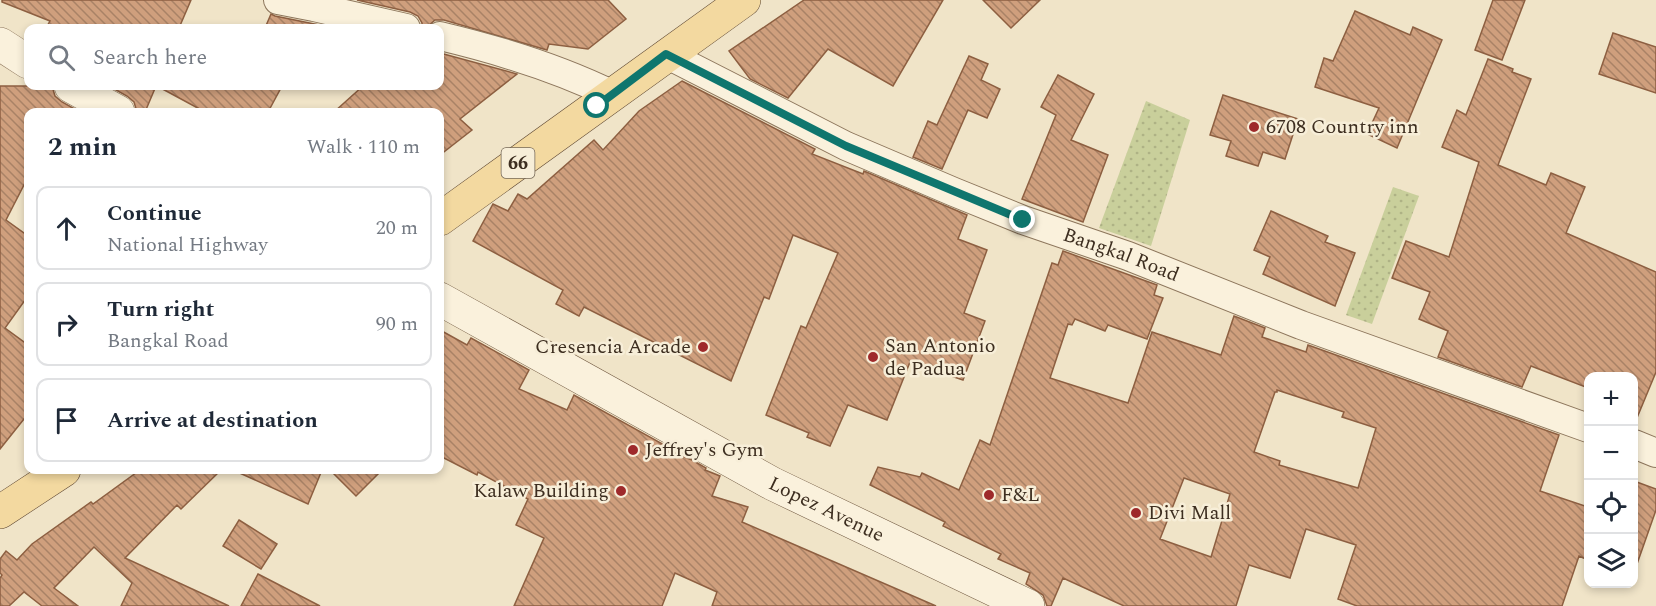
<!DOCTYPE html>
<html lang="en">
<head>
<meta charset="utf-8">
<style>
	:root { --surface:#fff; --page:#f2f2f3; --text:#1f2937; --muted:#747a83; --line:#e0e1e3 }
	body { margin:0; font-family:Spectral,serif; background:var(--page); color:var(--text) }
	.controls { position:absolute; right:18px; bottom:18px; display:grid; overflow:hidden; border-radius:12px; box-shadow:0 3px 9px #0003 }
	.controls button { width:54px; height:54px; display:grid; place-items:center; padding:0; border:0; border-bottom:2px solid var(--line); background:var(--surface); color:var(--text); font:30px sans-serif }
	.stop { position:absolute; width:18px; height:18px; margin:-14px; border:4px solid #0f766e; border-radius:50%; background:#fff }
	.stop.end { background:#0f766e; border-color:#fff; box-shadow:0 2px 6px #0008 }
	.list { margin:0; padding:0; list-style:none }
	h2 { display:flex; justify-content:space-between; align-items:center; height:78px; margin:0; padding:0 24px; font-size:26px }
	h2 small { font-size:20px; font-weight:400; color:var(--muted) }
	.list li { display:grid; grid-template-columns:39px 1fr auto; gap:18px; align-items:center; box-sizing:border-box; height:84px; margin:0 12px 12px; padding:0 12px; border:2px solid var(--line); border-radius:12px }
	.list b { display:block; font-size:22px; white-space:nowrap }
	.list p { margin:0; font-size:20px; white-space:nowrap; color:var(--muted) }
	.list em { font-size:20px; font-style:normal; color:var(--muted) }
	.icon { flex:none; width:33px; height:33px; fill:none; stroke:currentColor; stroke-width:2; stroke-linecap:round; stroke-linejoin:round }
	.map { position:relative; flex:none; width:1656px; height:606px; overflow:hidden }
	.search { position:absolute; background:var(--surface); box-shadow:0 3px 9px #0003; left:24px; top:24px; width:420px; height:66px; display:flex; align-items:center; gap:15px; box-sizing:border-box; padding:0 21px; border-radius:12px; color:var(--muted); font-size:22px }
	.panel { position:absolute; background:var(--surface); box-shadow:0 3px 9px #0003; left:24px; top:108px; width:420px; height:366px; border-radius:12px }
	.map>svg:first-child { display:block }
</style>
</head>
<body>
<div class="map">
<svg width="1656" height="606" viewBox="0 0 1656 606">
	<defs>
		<pattern id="grass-dots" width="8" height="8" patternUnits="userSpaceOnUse" patternTransform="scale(1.5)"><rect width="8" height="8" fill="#c9cf9b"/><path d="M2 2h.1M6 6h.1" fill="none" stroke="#aeb285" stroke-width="1.8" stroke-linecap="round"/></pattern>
		<pattern id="building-back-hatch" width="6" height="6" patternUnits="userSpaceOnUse" patternTransform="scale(1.5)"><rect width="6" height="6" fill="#cf9f7d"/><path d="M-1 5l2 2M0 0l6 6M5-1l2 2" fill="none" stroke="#a98266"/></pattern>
	</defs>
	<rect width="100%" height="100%" fill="#f0e4c8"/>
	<g fill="url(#grass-dots)">
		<path d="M 1146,101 L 1190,120 L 1151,246 L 1099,228 Z"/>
		<path d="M 1393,187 L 1419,196 L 1372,324 L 1346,315 Z"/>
	</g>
	<g fill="url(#building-back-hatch)" stroke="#8d5f41" stroke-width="1.5" fill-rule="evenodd">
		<path d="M 2,0 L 191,0 L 179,28 L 46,28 L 50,21 L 2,2 Z"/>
		<path d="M 357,0 L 608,0 L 626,19 L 588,49 L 549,44 L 547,50 L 444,20 L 435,20 L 426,28 L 422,28 L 422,23 L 418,16 L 410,12 Z"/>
		<path d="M 804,0 L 943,0 L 893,86 L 828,49 L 788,98 L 750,79 L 729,51 Z"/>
		<path d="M 983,0 L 1040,0 L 1011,28 Z"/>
		<path d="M 1493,0 L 1525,0 L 1502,60 L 1475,50 Z"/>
		<path d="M 1355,11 L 1410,35 L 1413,27 L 1442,40 L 1397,148 L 1367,134 L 1379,108 L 1315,87 L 1324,58 L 1333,61 Z"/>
		<path d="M 271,14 L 275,16 L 334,28 L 265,28 Z"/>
		<path d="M 1613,33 L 1656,47 L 1656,93 L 1599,74 Z"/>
		<path d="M 440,53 L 517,74 L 460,119 L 472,130 L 440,155 L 440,112 L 334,112 L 363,86 L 440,86 Z"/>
		<path d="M 969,56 L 988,64 L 981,80 L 1000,89 L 987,118 L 968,110 L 942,169 L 913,157 L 928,121 L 937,125 Z"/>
		<path d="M 1488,59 L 1513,69 L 1512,72 L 1531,79 L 1498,165 L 1546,185 L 1551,173 L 1585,187 L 1566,233 L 1656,272 L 1656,372 L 1634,425 L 1634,376 L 1588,376 L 1588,388 L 1531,366 L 1522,387 L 1438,357 L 1448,331 L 1419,319 L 1430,292 L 1392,278 L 1406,241 L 1449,257 L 1479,162 L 1442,147 L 1457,110 L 1466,115 Z"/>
		<path d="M 1058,75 L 1094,94 L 1071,140 L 1108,155 L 1083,222 L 1022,199 L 1056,115 L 1041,107 Z"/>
		<path d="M 682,81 L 815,149 L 812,154 L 863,174 L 864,171 L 967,215 L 958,239 L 987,250 L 964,313 L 985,321 L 963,380 L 910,362 L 887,420 L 848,405 L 830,446 L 807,437 L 809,433 L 766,415 L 801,326 L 806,328 L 838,253 L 793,235 L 769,299 L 764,297 L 731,381 L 584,307 L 579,316 L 556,304 L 563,290 L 473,241 L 493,204 L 508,211 L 518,194 L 527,199 L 594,140 L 603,150 L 639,111 Z"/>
		<path d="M 0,86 L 52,86 L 55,96 L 62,102 L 80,112 L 28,112 L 28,177 L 6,220 L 28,236 L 28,296 L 5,328 L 28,345 L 28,414 L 0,449 Z"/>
		<path d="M 109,86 L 156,86 L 145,112 L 137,112 L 134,102 L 127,96 Z"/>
		<path d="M 157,86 L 282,86 L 268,112 L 205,112 Z"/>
		<path d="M 1223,95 L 1298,119 L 1285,159 L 1263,152 L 1258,166 L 1226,156 L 1231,141 L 1210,135 Z"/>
		<path d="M 1271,211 L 1328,236 L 1325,242 L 1355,253 L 1335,306 L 1263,274 L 1270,257 L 1254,250 Z"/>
		<path d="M 1063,251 L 1157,285 L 1154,295 L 1163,298 L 1147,339 L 1108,325 L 1105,331 L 1075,319 L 1072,325 L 1068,324 L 1050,378 L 1128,403 L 1152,332 L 1221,355 L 1234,316 L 1265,328 L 1262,337 L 1306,352 L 1308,345 L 1559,435 L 1540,491 L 1588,507 L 1588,560 L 1579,556 L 1562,606 L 1357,606 L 1338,599 L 1356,545 L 1306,529 L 1290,578 L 1249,565 L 1236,606 L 1124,606 L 1063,578 L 1051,606 L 1047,606 L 1043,595 L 1026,584 L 1030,573 L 998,559 L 1001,554 L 943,526 L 945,522 L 870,485 L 878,467 L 920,477 L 922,473 L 959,490 L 980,440 L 990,445 L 1052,263 L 1058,265 ZM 1277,390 L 1344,412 L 1342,417 L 1376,428 L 1358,488 L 1279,465 L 1280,461 L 1254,452 L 1275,392 L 1277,392 ZM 1184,478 L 1230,494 L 1211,557 L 1160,539 Z"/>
		<path d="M 440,330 L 467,345 L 471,338 L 529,370 L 519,389 L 567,410 L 574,395 L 668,447 L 667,450 L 692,460 L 706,468 L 705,470 L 720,476 L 712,496 L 748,507 L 742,522 L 936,606 L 712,606 L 717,592 L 675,573 L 662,606 L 514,606 L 544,538 L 516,525 L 528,499 L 478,472 L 477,475 L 440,456 Z"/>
		<path d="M 140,470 L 221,470 L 181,509 L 177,505 L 125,558 L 229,606 L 121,606 L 132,583 L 94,547 L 54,588 L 78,606 L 42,606 L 24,592 L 9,606 L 0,606 L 0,578 L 2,575 L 0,573 L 0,559 L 6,551 L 17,560 L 32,544 L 91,502 L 93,504 Z"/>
		<path d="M 233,470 L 322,470 L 308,504 Z"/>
		<path d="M 330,470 L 382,470 L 356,496 Z"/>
		<path d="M 1634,481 L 1656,489 L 1656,510 L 1637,564 L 1634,564 Z"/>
		<path d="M 239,520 L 277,544 L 261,569 L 223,546 Z"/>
		<path d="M 258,574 L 320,606 L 241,606 Z"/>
	</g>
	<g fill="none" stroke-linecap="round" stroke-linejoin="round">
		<defs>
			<g id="minor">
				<path d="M 278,0 L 314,7 L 406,28"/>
				<path d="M 440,36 C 499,50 558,68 613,95"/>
				<path id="s1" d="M 666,54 L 846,146 L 954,192 L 1023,220 L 1128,256 L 1301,325 L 1588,428"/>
				<path d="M 1634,444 L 1656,453"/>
			</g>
			<g id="tertiary">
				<path d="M 0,44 L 28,62"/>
				<path d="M 71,86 L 118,112"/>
			</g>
			<g id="secondary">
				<path id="s2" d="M 440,299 L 773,484 L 1028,606"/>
			</g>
			<g id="primary">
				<path d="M 440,219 L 744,0"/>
				<path d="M 0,512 L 64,470"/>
			</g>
		</defs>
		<use href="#minor" stroke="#8d765c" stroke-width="30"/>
		<use href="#tertiary" stroke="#8d765c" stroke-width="34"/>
		<use href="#secondary" stroke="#6f573f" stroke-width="34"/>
		<use href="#primary" stroke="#5b4430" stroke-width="34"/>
		<use href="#minor" stroke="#faf1dc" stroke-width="28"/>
		<use href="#tertiary" stroke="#faf1dc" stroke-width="33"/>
		<use href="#secondary" stroke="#faf1dc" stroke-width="33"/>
		<use href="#primary" stroke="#f3d9a0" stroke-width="33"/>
	</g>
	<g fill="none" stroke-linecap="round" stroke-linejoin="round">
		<path stroke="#0f766e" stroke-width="8" d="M 597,106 L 666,54 L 846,146 L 1023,220"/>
	</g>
	<g fill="#9e2a2b" stroke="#f7eed8" stroke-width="2">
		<circle cx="1254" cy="127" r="6"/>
		<circle cx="703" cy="347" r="6"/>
		<circle cx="873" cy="357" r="6"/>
		<circle cx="633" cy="450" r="6"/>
		<circle cx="621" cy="491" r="6"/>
		<circle cx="989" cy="495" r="6"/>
		<circle cx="1136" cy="513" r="6"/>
	</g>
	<g text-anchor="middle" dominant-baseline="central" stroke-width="5" stroke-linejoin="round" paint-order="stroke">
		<rect fill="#f7eed8" stroke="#756857" stroke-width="1.5" x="501.5" y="148" width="33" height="30" rx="4.5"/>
		<g font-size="18" font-weight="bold" fill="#3d2e20">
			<text x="518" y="163">66</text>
		</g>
		<g font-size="20" fill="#3d2e20" stroke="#f7eed8" text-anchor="start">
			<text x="1266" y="127">6708 Country inn</text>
			<text x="885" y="346">San Antonio<tspan x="885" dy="23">de Padua</tspan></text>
			<text x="691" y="347" text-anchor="end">Cresencia Arcade</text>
			<text x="645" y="450">Jeffrey's Gym</text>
			<text x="609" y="491" text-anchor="end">Kalaw Building</text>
			<text x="1001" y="495">F&amp;L</text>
			<text x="1148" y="513">Divi Mall</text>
		</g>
		<g font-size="20" fill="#3d2e20" stroke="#f7eed8">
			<text stroke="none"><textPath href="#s1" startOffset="498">Bangkal Road</textPath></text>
			<text stroke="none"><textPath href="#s2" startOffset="440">Lopez Avenue</textPath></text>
		</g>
	</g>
</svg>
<div class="controls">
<button>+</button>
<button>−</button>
<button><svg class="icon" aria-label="locate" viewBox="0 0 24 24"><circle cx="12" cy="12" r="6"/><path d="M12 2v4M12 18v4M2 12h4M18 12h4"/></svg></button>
<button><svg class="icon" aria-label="layers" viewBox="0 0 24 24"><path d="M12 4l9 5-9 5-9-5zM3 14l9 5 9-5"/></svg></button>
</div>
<div class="stop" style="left:597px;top:106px"></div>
<div class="stop end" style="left:1023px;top:220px"></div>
<div class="search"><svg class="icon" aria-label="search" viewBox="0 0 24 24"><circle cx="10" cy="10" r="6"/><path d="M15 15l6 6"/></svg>Search here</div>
<section class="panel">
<h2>2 min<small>Walk · 110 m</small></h2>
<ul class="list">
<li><svg class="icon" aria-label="ahead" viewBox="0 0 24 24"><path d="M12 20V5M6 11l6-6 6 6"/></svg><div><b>Continue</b><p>National Highway</p></div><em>20 m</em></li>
<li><svg class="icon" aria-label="right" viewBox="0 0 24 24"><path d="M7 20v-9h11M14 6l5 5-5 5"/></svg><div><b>Turn right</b><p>Bangkal Road</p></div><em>90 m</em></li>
<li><svg class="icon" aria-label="arrive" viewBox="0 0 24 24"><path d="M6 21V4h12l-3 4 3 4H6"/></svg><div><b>Arrive at destination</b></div></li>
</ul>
</section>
</div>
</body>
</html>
